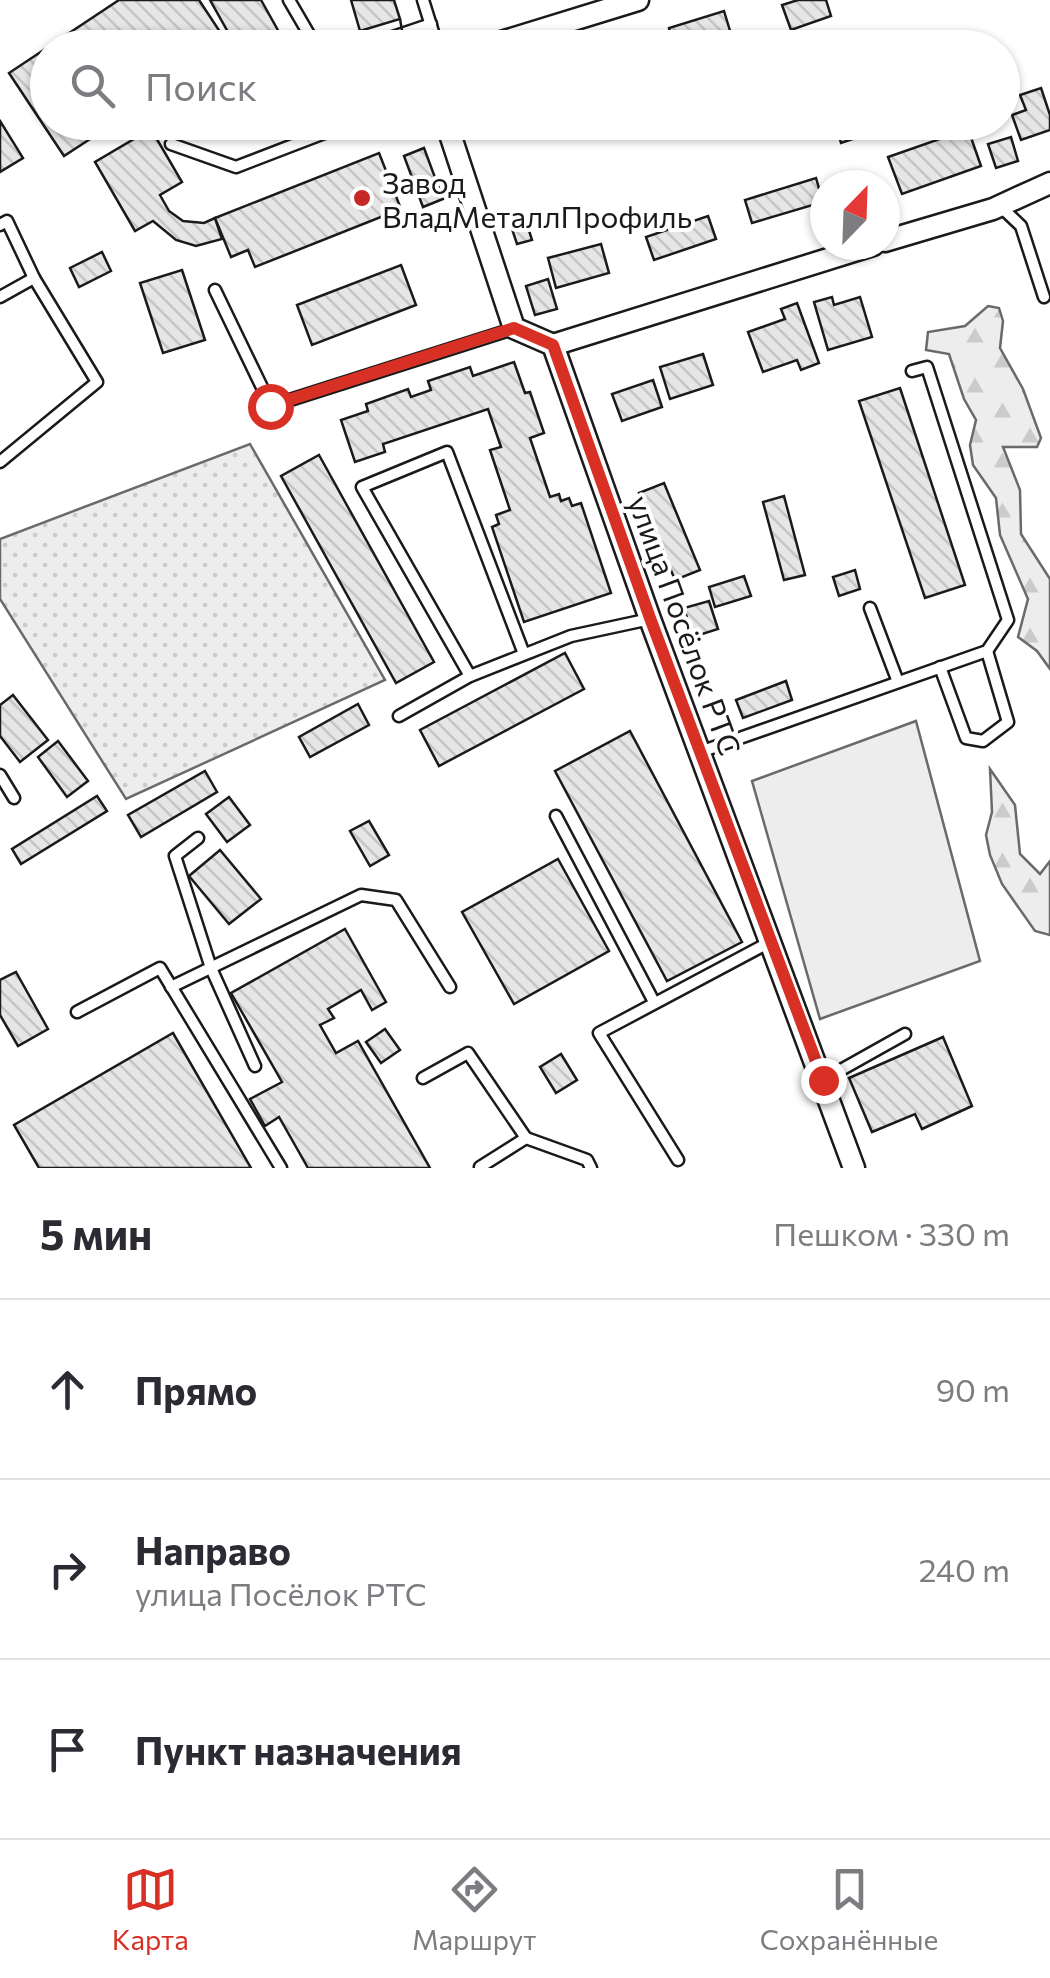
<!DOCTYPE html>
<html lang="ru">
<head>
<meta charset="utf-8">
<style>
	:root { --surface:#fff; --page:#f2f2f3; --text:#2b2b33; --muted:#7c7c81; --line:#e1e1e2; --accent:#d93025 }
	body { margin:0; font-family:Commissioner,sans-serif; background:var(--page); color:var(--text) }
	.compass { position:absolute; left:810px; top:170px; width:90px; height:90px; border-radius:50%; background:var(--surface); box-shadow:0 2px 8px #0004; rotate:23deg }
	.stop { position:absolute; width:30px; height:30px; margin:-22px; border:8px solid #d93025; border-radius:50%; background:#fff }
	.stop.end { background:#d93025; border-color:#fff; box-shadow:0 2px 10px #0008 }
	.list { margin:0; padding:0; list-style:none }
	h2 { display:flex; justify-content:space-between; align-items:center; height:130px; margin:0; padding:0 40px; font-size:42px }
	h2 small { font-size:32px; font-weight:400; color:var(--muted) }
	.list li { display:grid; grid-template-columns:65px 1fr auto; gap:30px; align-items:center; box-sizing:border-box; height:180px; padding:0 40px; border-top:2px solid var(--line) }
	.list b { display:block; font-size:38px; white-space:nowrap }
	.list p { margin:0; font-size:32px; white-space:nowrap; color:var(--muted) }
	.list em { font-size:32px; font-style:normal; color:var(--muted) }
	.icon { flex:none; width:55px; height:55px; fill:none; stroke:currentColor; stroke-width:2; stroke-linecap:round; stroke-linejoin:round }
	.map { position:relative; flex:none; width:1050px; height:1168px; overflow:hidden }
	.search { position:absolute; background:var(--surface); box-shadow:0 2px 8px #0004; left:30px; right:30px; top:30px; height:110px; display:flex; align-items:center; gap:25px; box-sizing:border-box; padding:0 35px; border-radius:55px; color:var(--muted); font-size:38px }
	.sheet { height:670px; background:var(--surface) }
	nav { display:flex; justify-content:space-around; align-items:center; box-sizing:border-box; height:140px; border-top:2px solid var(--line); background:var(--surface); font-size:28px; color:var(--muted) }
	nav a { display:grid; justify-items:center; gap:5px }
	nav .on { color:var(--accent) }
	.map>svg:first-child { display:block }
</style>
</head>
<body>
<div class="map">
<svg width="1050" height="1168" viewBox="0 0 1050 1168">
	<defs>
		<pattern id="forest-firs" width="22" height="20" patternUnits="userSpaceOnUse" patternTransform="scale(2.5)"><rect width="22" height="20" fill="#ededed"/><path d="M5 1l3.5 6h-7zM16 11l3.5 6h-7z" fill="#cbcbcb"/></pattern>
		<pattern id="garden-dots" width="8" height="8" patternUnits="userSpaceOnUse" patternTransform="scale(2.5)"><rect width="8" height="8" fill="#ededed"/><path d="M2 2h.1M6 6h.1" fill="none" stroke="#cbcbcb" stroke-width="1.8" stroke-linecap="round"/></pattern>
		<pattern id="building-back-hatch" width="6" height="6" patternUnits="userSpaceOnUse" patternTransform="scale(2.5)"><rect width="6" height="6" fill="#e6e6e6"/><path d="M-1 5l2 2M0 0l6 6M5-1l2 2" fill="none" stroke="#c5c5c5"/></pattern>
	</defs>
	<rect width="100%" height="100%" fill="#fff"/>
	<g fill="url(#forest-firs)" stroke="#6a6a6a" stroke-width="2.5">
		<path d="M 988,306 L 999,308 L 1003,321 L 1000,348 L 1023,389 L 1041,438 L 1037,447 L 1003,447 L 1020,490 L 1021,534 L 1050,579 L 1050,669 L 1037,651 L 1018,637 L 1028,599 L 1000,535 L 996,498 L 973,465 L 970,445 L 976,420 L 964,399 L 949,354 L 926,350 L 928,332 L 965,326 Z"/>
		<path d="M 990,769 L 1015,805 L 1020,854 L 1040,874 L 1050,861 L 1050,935 L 1035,931 L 1002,884 L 990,855 L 986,835 L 992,812 Z"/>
	</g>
	<path fill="url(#garden-dots)" stroke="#6a6a6a" stroke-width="2.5" d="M 250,444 L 385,680 L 126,799 L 0,599 L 0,539 Z"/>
	<path fill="#ededed" stroke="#6a6a6a" stroke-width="2.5" d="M 916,721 L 980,961 L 820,1019 L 752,781 Z"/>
	<g fill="url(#building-back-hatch)" stroke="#1a1a1a" stroke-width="2.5">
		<path d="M 119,0 L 199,0 L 230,47 L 48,48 L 48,122 L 116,122 L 64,156 L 9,73 Z"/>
		<path d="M 210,0 L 261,0 L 284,41 L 272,48 L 237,48 Z"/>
		<path d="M 351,0 L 394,0 L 400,19 L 360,31 Z"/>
		<path d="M 798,0 L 826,0 L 831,16 L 791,30 L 782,5 Z"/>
		<path d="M 724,11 L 734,44 L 724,48 L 675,48 L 669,28 Z"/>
		<path d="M 1041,88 L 1050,115 L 1050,130 L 1021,140 L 1012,115 L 1026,110 L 1020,95 Z"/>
		<path d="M 0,121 L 23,158 L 0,172 Z"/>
		<path d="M 835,122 L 864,122 L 868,134 L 841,143 Z"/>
		<path d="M 151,129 L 182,182 L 160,195 L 169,211 L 183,221 L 204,223 L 215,218 L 222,239 L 196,246 L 176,240 L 153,221 L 135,231 L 95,162 Z"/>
		<path d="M 968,129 L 981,166 L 902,194 L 888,157 Z"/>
		<path d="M 1011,137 L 1018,161 L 996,168 L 988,144 Z"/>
		<path d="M 424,148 L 443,199 L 423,207 L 404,156 Z"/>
		<path d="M 379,153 L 401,209 L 255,267 L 248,250 L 231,257 L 215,218 Z"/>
		<path d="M 816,178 L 823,202 L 752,223 L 745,200 Z"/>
		<path d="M 708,216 L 716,239 L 654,260 L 646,237 Z"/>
		<path d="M 525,218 L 532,240 L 517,244 L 510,223 Z"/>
		<path d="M 601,244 L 609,273 L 556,288 L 548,258 Z"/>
		<path d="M 102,252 L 111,271 L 79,287 L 70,268 Z"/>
		<path d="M 401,265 L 416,305 L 312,345 L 297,305 Z"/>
		<path d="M 182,270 L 205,340 L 163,353 L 140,283 Z"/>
		<path d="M 548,279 L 557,309 L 535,315 L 526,286 Z"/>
		<path d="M 832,297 L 834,305 L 860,297 L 872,337 L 828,350 L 814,302 Z"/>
		<path d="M 797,303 L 819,363 L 801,370 L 797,360 L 763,372 L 748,332 L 785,319 L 781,309 Z"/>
		<path d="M 703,354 L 713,385 L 670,399 L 660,367 Z"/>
		<path d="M 514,362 L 525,393 L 530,392 L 544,433 L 530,438 L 550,497 L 559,494 L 561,501 L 569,498 L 572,506 L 581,503 L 611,593 L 524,622 L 492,527 L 499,524 L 496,515 L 510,510 L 490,450 L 501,447 L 488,409 L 383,444 L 385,452 L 355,462 L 341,420 L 368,411 L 366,404 L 408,389 L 411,397 L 431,390 L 428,381 L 470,367 L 473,376 Z"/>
		<path d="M 653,380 L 662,407 L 622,421 L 612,394 Z"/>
		<path d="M 900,388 L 965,585 L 925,598 L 859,401 Z"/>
		<path d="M 319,455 L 434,662 L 396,683 L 281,476 Z"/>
		<path d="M 664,483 L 700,570 L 675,580 L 639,493 Z"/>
		<path d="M 784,496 L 805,575 L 784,580 L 763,502 Z"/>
		<path d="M 855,570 L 860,589 L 839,596 L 833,577 Z"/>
		<path d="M 744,576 L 751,596 L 715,607 L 709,587 Z"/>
		<path d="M 709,601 L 718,629 L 693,637 L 684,608 Z"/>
		<path d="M 565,653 L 584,689 L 439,766 L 420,730 Z"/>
		<path d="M 786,681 L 792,700 L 743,718 L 736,700 Z"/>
		<path d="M 13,695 L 48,740 L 20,762 L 0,736 L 0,705 Z"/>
		<path d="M 358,704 L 369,725 L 310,757 L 299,737 Z"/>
		<path d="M 630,731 L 742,942 L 667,981 L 555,771 Z"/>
		<path d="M 58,741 L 88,781 L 67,797 L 38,757 Z"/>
		<path d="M 205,771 L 217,792 L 141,837 L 128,815 Z"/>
		<path d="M 97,796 L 107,811 L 21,864 L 12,849 Z"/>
		<path d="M 229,797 L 250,825 L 227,842 L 206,814 Z"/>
		<path d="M 369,821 L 389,855 L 370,866 L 350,831 Z"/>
		<path d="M 220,850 L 261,899 L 229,924 L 189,876 Z"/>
		<path d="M 558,859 L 609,951 L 514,1004 L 462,912 Z"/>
		<path d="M 345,929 L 386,1002 L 372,1010 L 361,990 L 328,1009 L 334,1018 L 320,1025 L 336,1053 L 358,1041 L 430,1168 L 308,1168 L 279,1117 L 265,1126 L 250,1099 L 282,1082 L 231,993 Z"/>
		<path d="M 16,972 L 48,1029 L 18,1046 L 0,1015 L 0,980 Z"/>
		<path d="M 385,1029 L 400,1050 L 381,1063 L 366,1042 Z"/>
		<path d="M 173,1033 L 251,1168 L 39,1168 L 14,1125 Z"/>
		<path d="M 943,1037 L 972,1106 L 922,1129 L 915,1114 L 872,1132 L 849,1078 Z"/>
		<path d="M 561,1054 L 577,1080 L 556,1093 L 540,1067 Z"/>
	</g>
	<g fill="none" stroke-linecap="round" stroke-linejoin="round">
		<defs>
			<g id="lane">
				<path d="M 289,0 L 317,48"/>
				<path d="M 423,0 L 438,48"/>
				<path d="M 360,48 L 431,24"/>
				<path d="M 171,144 L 236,167 L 353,122"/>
				<path d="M 1000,206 L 1021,226 L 1044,297"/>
				<path d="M 0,225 L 7,221 L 34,278"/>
				<path d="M 215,290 L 271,406 L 513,329"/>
				<path d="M 0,297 L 34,278 L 97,382 L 0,462"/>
				<path d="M 870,608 L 898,682"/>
				<path d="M 940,667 L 966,738 L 983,741 L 1008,722 L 987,651"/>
				<path d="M 470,676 L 362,487 L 447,452 L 524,654"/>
				<path d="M 399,716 L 470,676 L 571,636 L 650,619"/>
				<path d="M 700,752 L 987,651 L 1008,620 L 927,367 L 912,371"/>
				<path d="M 0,775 L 14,798"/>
				<path d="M 556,816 L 654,1002"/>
				<path d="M 198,838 L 175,856 L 211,968 L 255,1066"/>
				<path d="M 171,987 L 361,895 L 396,900 L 450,987"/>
				<path d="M 77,1012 L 160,968 L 281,1168"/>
				<path d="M 423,1078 L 468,1053 L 526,1138"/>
				<path d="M 823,1080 L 905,1034"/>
				<path d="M 678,1160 L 599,1033 L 770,942"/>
				<path d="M 480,1167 L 526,1138 L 587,1160 L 591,1168"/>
			</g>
			<g id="street">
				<path d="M 482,48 L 638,0"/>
				<path d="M 446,122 L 514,328 L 553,345 L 650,619 L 854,1168"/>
				<path d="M 885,241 L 993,209 L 1050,183"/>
				<path d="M 553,345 L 873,245"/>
			</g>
		</defs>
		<use href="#lane" stroke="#1a1a1a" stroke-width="15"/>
		<use href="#street" stroke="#1a1a1a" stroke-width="25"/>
		<use href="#lane" stroke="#fff" stroke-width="10"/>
		<use href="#street" stroke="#fff" stroke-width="20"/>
		<path stroke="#1a1a1a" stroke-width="2.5" stroke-dasharray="12 5" stroke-linecap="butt" d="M 400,19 L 405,48"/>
	</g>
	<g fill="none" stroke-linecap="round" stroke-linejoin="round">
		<path stroke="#d93025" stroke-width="12" d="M 270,406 L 514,328 L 553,345 L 650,618 L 823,1080"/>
	</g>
	<circle fill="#c62828" stroke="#fff" stroke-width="4" cx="362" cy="198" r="10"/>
	<g text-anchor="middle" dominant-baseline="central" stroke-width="8" stroke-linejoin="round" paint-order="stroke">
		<g font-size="30" fill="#1a1a1a" stroke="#fff" text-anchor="start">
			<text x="382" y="181">Завод<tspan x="382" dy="34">ВладМеталлПрофиль</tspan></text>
		</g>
		<g font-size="30" fill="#1a1a1a" stroke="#fff">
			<text transform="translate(686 625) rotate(70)">улица Посёлок РТС</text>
		</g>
	</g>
</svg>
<svg class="compass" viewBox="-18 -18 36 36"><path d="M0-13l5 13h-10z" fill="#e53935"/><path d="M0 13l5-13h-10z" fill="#7c7c81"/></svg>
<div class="stop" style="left:270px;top:406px"></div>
<div class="stop end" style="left:823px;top:1080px"></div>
<div class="search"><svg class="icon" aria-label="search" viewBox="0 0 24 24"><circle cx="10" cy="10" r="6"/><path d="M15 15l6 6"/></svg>Поиск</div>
</div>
<section class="sheet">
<h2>5 мин<small>Пешком · 330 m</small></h2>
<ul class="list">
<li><svg class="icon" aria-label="ahead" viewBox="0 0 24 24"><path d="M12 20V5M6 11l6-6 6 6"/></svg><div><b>Прямо</b></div><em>90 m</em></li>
<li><svg class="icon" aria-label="right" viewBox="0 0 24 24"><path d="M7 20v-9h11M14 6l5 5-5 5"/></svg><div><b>Направо</b><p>улица Посёлок РТС</p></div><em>240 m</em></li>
<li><svg class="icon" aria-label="arrive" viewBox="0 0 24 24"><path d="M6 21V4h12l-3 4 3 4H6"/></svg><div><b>Пункт назначения</b></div></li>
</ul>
</section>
<nav>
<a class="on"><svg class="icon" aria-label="map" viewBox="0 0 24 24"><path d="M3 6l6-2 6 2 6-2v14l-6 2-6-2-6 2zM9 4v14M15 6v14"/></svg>Карта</a>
<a><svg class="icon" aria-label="directions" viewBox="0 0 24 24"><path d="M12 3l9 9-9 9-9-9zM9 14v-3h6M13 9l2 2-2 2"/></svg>Маршрут</a>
<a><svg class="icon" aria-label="saved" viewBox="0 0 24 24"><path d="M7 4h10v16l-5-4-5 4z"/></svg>Сохранённые</a>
</nav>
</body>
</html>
